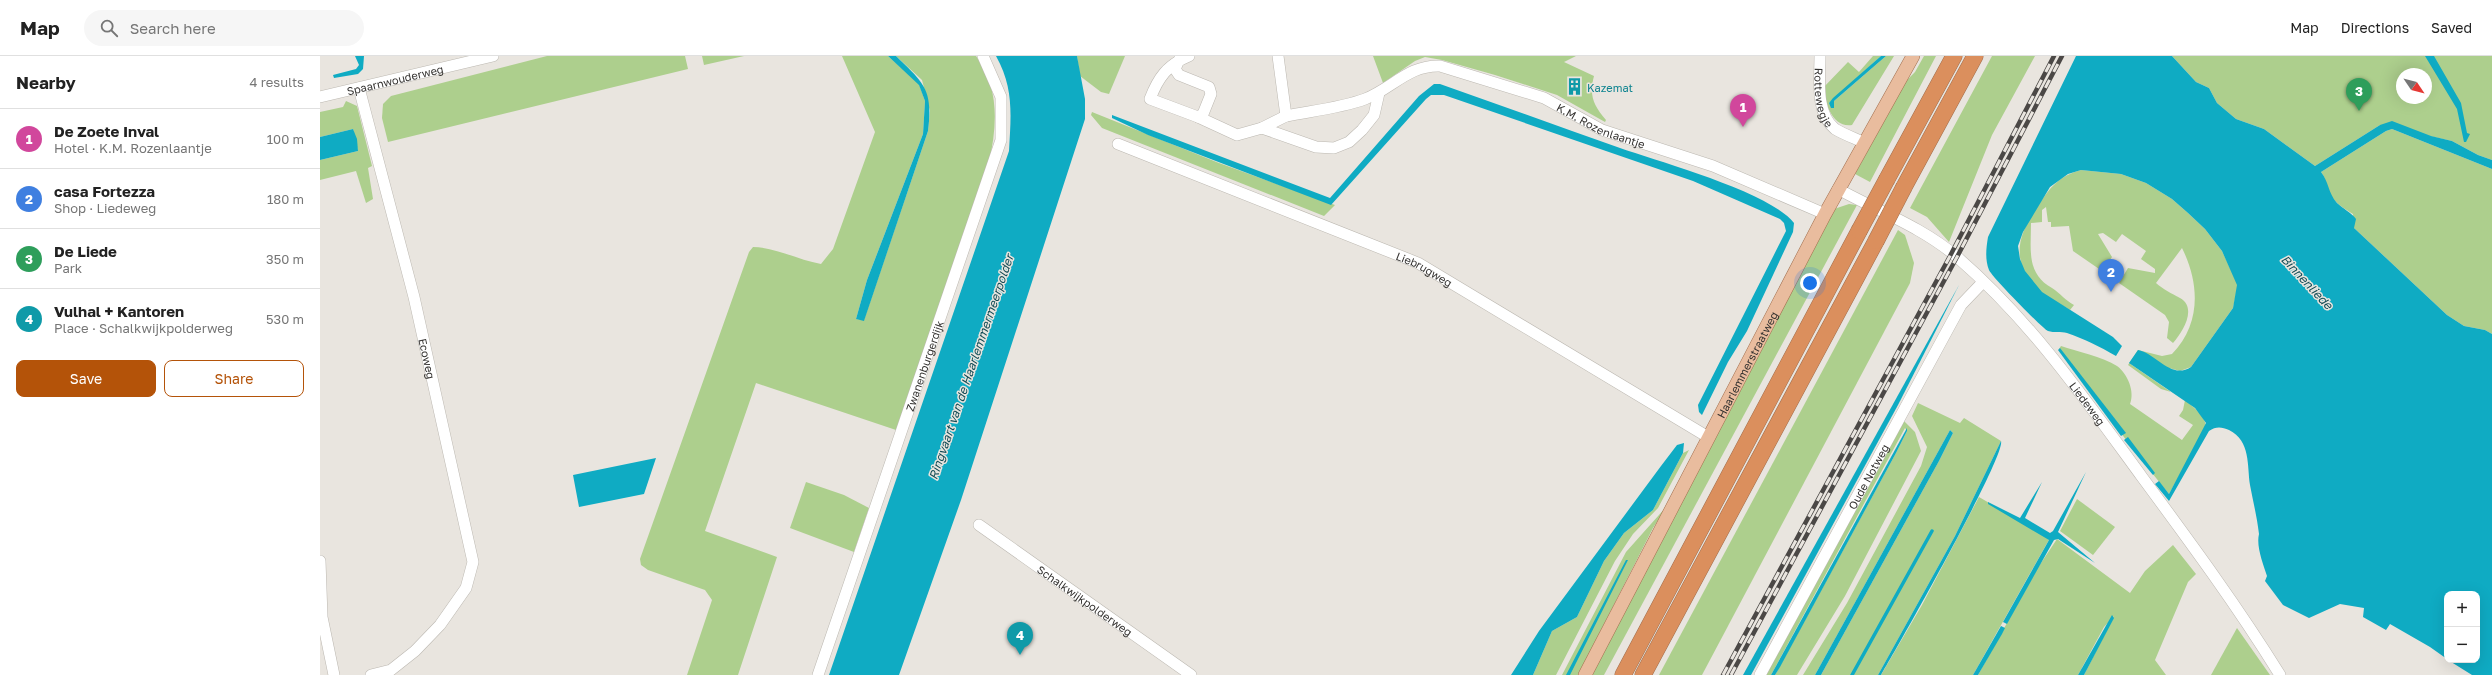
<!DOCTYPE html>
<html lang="en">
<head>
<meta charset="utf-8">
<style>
	:root { --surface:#fff; --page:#f6f6f6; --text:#222; --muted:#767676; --line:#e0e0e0; --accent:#b45309 }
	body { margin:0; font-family:"Golos Text",sans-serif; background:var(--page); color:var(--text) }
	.controls { position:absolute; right:12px; bottom:12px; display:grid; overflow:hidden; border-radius:8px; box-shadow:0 4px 16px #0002 }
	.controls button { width:36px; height:36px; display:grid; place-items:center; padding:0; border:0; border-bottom:1px solid var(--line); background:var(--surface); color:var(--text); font:20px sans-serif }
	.compass { position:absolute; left:2076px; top:12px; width:36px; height:36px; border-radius:50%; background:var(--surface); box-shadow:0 4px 16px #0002; rotate:125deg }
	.you { position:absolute; left:1490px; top:227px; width:14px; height:14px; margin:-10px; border:3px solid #fff; border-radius:50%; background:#1a73e8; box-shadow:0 0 0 6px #1a73e833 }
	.badge { display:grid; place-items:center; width:26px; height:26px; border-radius:50%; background:var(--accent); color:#fff; font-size:13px; font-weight:700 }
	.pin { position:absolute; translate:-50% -33px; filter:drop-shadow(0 1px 2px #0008) }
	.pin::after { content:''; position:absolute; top:21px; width:14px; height:12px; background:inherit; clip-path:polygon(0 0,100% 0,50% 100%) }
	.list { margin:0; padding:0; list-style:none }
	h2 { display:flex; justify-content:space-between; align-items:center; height:52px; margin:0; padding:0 16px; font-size:17px }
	h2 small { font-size:13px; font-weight:400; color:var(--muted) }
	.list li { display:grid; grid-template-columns:26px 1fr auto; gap:12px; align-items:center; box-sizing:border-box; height:60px; padding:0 16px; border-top:1px solid var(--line) }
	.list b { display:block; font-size:15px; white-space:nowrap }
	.list p { margin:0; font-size:13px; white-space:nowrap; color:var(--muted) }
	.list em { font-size:13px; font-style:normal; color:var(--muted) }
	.actions { display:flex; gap:8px; padding:12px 16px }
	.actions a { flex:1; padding:9px 0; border:1px solid var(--accent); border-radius:8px; text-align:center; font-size:14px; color:var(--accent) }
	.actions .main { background:var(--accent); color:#fff }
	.icon { flex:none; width:22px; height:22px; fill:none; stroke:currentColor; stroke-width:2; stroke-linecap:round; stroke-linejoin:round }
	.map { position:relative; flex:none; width:2172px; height:619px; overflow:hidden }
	header { display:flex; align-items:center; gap:24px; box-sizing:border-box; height:56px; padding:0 20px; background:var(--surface); border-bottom:1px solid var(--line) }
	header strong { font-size:19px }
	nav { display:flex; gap:22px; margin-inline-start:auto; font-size:14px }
	.search { width:280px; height:36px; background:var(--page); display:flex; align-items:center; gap:10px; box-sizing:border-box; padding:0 14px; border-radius:22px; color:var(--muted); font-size:15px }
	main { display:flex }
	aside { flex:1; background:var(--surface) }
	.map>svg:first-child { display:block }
</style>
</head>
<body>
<header>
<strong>Map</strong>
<div class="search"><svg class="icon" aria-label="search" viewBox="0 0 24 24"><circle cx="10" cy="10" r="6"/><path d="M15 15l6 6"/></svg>Search here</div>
<nav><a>Map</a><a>Directions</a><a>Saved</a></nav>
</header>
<main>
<aside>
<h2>Nearby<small>4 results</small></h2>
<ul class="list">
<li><span class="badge" style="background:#d1479c">1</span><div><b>De Zoete Inval</b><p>Hotel · K.M. Rozenlaantje</p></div><em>100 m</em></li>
<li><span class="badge" style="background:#3f7fe0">2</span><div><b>casa Fortezza</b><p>Shop · Liedeweg</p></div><em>180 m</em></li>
<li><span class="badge" style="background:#2e9e5b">3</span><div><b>De Liede</b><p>Park</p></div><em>350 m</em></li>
<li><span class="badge" style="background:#0f9aa8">4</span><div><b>Vulhal + Kantoren</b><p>Place · Schalkwijkpolderweg</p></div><em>530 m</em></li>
</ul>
<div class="actions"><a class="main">Save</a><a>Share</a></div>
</aside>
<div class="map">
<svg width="2172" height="619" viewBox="0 0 2172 619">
	<rect width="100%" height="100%" fill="#e9e5df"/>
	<g fill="#adcf8d" fill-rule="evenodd">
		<path d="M 227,0 L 365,0 L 368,13 L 68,86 L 62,62 L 63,48 L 71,40 Z"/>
		<path d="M 382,0 L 424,0 L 384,9 Z"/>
		<path d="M 522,0 L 568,0 L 599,28 L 605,45 L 603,78 L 547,224 L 536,263 L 544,264 L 608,75 L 610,55 L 602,24 L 576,0 L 656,0 C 680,33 677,69 669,107 L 576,374 L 436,327 L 385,475 L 457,501 L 418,619 L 367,619 L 392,544 L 385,534 L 328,514 L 321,509 L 320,503 L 429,196 L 433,191 C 455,191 478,204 501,208 L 513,193 L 555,76 Z"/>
		<path d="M 757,0 L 805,0 L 789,38 L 781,36 L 760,20 Z"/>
		<path d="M 1053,0 L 1256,0 L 1244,6 L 1274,20 C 1269,39 1273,49 1286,64 L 1285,66 L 1237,39 L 1175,19 L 1122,4 L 1105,1 L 1095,5 L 1063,27 Z"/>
		<path d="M 1553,0 L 1561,0 L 1509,47 L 1513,50 L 1514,45 L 1566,0 L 1574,0 L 1532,69 C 1512,72 1506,47 1502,33 L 1528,6 L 1539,16 Z"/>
		<path d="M 1604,0 L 1616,0 L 1550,126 L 1535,118 L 1586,25 L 1595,16 Z"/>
		<path d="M 1672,0 L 1715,0 L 1672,79 L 1629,186 L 1607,161 L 1590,152 Z"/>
		<path d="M 1852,0 L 2172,0 L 2172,104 L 2158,99 L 2132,85 L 2060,69 L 1995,110 L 1944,73 L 1916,63 L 1897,47 L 1889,32 L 1876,26 ZM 2082,18 L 2106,18 L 2106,42 L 2082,42 Z"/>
		<path d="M 26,45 L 37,50 L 52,110 L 48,112 L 53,143 L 46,147 L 36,115 L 0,124 L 0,104 L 38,95 L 33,73 L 0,81 L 0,56 L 23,51 Z"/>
		<path d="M 772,56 L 899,107 L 1015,149 L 1004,160 L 782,72 L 771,59 Z"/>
		<path d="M 2072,73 L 2172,113 L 2172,278 L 2165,274 L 2144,270 L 2127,259 L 2034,172 L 2033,158 C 2023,152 2012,145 2008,134 C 2005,127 2006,122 2001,116 L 2066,75 Z"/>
		<path d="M 1761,114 L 1801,118 L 1826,127 L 1852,143 L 1868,157 L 1885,173 L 1902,195 L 1918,229 L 1913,252 L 1871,311 L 1860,315 L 1849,312 L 1809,307 L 1851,336 L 1841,333 L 1808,309 L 1818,294 L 1842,300 L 1852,298 C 1881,268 1880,228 1862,192 L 1836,227 C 1844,234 1851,237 1860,242 C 1878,252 1862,277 1853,287 L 1847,282 L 1849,266 L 1845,259 L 1799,227 L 1808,212 L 1835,217 L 1835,213 L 1821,203 L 1826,195 L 1802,178 L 1796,186 L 1783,177 L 1778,178 L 1792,201 L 1782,215 L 1753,195 L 1749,170 L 1731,171 L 1731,166 L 1728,166 L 1726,151 L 1722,154 L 1722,166 L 1711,167 C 1711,193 1706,218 1732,232 C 1740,237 1746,245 1754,249 L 1750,254 C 1741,248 1729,243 1721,236 C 1690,208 1696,181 1718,150 C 1730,131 1739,120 1761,114 Z"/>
		<path d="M 1529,148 L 1537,149 L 1284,619 L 1272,619 L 1514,153 Z"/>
		<path d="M 1578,174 L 1585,179 L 1594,207 L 1590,227 L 1382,619 L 1339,619 Z"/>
		<path d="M 1741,290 C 1756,295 1783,301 1797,310 C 1808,318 1815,336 1810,348 L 1862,384 L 1873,369 L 1859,360 L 1863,354 L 1865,344 C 1872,350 1886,360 1886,371 L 1849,438 L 1815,396 L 1739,293 Z"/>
		<path d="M 1598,347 L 1640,367 L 1644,362 L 1681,385 L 1635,480 L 1558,619 L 1501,619 L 1619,405 L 1633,377 L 1630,374 L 1495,619 L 1483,619 L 1527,547 L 1601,410 L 1607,391 L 1592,360 Z"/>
		<path d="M 1583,364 L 1595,376 L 1601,395 L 1525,540 L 1477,619 L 1455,619 L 1576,397 L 1587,375 L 1585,372 L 1451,619 L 1445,619 Z"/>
		<path d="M 1369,394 L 1338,452 L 1313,478 L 1295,505 L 1236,619 L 1213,619 L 1232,575 L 1257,561 L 1284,505 L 1304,477 L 1333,454 L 1363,397 Z"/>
		<path d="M 486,426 L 524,439 L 549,452 L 534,496 L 470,472 Z"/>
		<path d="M 1659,441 L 1726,480 L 1729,484 L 1726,489 L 1653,619 L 1561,619 L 1602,549 Z"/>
		<path d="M 1757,443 L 1795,471 L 1773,499 L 1740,475 Z"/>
		<path d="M 1347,450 L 1333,472 L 1258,619 L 1242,619 L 1306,496 Z"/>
		<path d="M 1737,483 L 1810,537 L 1825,515 L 1853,489 L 1876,518 L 1868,526 L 1835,604 L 1846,619 L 1764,619 L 1794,560 L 1784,571 L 1758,619 L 1658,619 L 1717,513 Z"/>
		<path d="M 1917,572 L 1950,619 L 1891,619 Z"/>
	</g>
	<g fill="#0fabc3">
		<path d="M 35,0 L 44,0 L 43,13 L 38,18 L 14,22 L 13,19 L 36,13 L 39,9 Z"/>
		<path d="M 568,0 L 576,0 C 605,28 613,34 608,75 L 544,265 L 536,263 L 547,224 L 603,78 L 605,45 L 599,29 Z"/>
		<path d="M 676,0 L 757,0 L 765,43 L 765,63 L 641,444 L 579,619 L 509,619 L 689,95 C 691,59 694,32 676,0 Z"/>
		<path d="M 1561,0 L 1566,0 L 1514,45 L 1514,52 L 1511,52 L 1509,47 L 1513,42 Z"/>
		<path d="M 1756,0 L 1852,0 L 1876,26 L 1889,32 L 1897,47 L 1916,63 L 1944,73 L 1995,110 L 2060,69 L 2072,65 L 2111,80 L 2132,85 L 2158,99 L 2172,104 L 2172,113 L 2072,73 L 2066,75 L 2001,116 C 2009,126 2008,137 2017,147 C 2023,153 2031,156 2036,163 L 2034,172 L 2127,259 L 2144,270 L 2165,274 L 2172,278 L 2172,619 L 2152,619 L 2128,604 L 2157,604 L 2157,538 L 2127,538 L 2127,603 L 2110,591 L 2070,568 L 2066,574 L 2043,561 L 2044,552 L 2020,548 L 1989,562 L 1963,549 L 1945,525 L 1947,520 C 1943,508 1936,490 1939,478 C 1937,461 1933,445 1930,429 C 1927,410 1931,385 1909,374 C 1902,371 1896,370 1889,375 L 1849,445 L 1835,428 L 1839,425 L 1849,438 L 1886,367 L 1875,352 L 1809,307 L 1818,294 C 1837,298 1851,324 1871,311 L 1913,252 L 1917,229 L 1902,195 L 1885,173 L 1868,157 L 1852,143 L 1826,127 L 1801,118 L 1761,114 L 1748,118 L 1730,131 L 1703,176 L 1698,190 L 1700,203 L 1705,215 L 1722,236 L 1793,281 L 1802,290 L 1796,300 C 1779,290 1764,283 1747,277 C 1741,275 1734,277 1728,275 C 1723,273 1672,221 1669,214 C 1665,204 1666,193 1668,181 Z"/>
		<path d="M 2105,0 L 2114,0 L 2141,47 L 2147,77 L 2150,78 L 2146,86 L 2144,86 L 2137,53 Z"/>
		<path d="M 1114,28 L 1120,28 C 1180,49 1240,71 1300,92 C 1340,106 1450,136 1474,167 L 1473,176 L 1427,275 L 1408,306 L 1382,359 L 1379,356 L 1378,349 L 1466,175 L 1464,167 L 1460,163 L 1373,125 L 1124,39 L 1111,39 L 1106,43 L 1011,149 L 828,79 L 792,62 L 792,59 L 1010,142 L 1099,40 Z"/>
		<path d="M 33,73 L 37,83 L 38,95 L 0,104 L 0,81 Z"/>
		<path d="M 1639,229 L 1578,349 L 1431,619 L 1423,619 Z"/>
		<path d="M 1740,292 L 1806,377 L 1801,380 L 1738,294 Z"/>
		<path d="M 1587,372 L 1587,375 L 1576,397 L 1460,611 L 1455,619 L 1451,619 Z"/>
		<path d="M 1630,374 L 1633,377 L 1619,405 L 1501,619 L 1495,619 Z"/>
		<path d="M 1808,381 L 1835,417 L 1833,419 L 1804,384 Z"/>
		<path d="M 1681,385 C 1686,400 1577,592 1561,619 L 1558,619 L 1635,480 Z"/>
		<path d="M 1364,387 L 1363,397 L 1333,454 L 1304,477 L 1284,505 L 1257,561 L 1232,575 L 1213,619 L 1191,619 L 1219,575 L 1341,410 L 1357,389 Z"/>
		<path d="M 336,402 L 324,438 L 259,451 L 253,419 Z"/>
		<path d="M 1766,416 L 1738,476 L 1775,507 L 1738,483 L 1734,484 L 1687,568 L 1683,566 L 1729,484 L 1668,448 L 1668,446 L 1700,462 L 1722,426 L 1705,462 L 1730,477 L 1733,475 Z"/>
		<path d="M 1306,504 L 1308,504 L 1256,607 L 1250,619 L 1246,619 Z"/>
		<path d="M 1792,559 L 1794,562 L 1764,619 L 1758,619 Z"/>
		<path d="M 1681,570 L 1685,572 L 1682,578 L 1658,619 L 1653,619 Z"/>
	</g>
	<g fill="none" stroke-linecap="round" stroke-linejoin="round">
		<path stroke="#0fabc3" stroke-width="3.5" d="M 1532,619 L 1612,475"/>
		<defs>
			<g id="minor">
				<path id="s1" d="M 958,0 L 966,60 C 991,55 1021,52 1045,43 C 1073,32 1088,9 1120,10 L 1224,42 L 1282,74 L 1393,110 L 1505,158"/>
				<path id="s2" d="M 1500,0 C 1500,23 1495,57 1515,73 C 1523,78 1534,82 1543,86"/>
				<path d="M 859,4 L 855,13 L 859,19 L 889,31 L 891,38 L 883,58 L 878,61 L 830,43 C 838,22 847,9 869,0"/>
				<path id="s3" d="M 39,32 L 94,241 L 153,506 L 146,532 L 120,569 L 95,595 L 71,614 L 51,619"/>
				<path id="s4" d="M 0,41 L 173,0"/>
				<path d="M 878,61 L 917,79 L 942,72 L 996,91 L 1014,92 L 1029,86 L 1042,74 L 1054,59 L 1059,37"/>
				<path d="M 942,72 L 966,60"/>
				<path id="s5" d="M 798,88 L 1098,207 L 1388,381"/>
				<path id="s6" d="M 1518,133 C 1558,155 1602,171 1637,201 C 1711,265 1765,343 1822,421 C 1870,486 1918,551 1960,619"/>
				<path id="s7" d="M 659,469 L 871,619"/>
				<path d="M 0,505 L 2,561 L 14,619"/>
				<path id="s8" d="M 498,619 L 681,84 L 681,41 L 663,0"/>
				<path id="s9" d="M 1440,619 L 1641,249 L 1663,226"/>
			</g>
			<g id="major">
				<path id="s10" d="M 1265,619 L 1505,158 L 1593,0"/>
			</g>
			<g id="highway">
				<path d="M 1567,123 L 1634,0"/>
				<path d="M 1584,131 L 1655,0"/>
				<path d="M 1303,619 L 1539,175"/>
				<path d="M 1323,619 L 1556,185"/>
			</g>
		</defs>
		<use href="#minor" stroke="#bcb8b1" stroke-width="12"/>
		<use href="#major" stroke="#a16e4d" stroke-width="14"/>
		<use href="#highway" stroke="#a16e4d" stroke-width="17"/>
		<use href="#minor" stroke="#fff" stroke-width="11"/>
		<use href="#major" stroke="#e9bc9e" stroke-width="13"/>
		<use href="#highway" stroke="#db8f5d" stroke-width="16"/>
		<defs>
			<g id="rail">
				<path d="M 1403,619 L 1630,200 L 1734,0"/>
				<path d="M 1411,619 L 1637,201 L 1742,0"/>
			</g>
		</defs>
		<use href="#rail" stroke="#4b4846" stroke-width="4.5"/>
		<use href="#rail" stroke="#e9e5df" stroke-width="3" stroke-dasharray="9" stroke-linecap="butt"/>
		<defs>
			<g id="highway-bridge">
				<path d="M 1539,175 L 1567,123"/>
				<path d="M 1556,185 L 1584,131"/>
			</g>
		</defs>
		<use href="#highway-bridge" stroke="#a16e4d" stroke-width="17" stroke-linecap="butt"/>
		<use href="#highway-bridge" stroke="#db8f5d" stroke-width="16"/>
	</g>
	<defs>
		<symbol id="building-bare" viewBox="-9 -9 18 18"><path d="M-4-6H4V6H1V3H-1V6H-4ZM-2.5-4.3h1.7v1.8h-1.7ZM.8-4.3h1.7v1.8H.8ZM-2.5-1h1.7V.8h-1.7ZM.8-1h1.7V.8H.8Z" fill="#0f9aa8" stroke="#e9e5df" stroke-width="2.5" paint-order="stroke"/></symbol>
	</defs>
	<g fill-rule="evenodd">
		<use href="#building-bare" x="1242" y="18" width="25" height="25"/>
	</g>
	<g text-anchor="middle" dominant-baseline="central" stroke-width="3" stroke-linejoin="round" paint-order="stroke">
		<g font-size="11" fill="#343230" stroke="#e9e5df">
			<text stroke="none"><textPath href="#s4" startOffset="77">Spaarnwouderweg</textPath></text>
			<text stroke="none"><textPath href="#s2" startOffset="42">Rottewegje</textPath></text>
			<text stroke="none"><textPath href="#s1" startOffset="397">K.M. Rozenlaantje</textPath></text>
			<text stroke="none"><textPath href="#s5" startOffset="331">Liebrugweg</textPath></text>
			<text stroke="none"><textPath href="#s3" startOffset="279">Ecoweg</textPath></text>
			<text stroke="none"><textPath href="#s10" startOffset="350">Haarlemmerstraatweg</textPath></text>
			<text stroke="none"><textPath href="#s8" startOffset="327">Zwanenburgerdijk</textPath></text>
			<text stroke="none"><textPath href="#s6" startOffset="334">Liedeweg</textPath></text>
			<text stroke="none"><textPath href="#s9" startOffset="226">Oude Notweg</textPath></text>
			<text stroke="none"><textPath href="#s7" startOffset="130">Schalkwijkpolderweg</textPath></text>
		</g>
		<g font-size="11" fill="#0d838f" stroke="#e9e5df" text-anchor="start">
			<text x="1267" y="31">Kazemat</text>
		</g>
		<g font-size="12" font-style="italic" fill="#134c56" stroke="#e9e5df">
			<text transform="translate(1987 226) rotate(47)">Binnenliede</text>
			<text transform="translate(651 311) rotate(-71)">Ringvaart van de Haarlemmermeerpolder</text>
		</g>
	</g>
</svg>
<div class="controls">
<button>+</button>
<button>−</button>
</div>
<svg class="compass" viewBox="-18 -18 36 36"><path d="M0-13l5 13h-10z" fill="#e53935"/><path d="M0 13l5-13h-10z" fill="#767676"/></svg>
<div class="you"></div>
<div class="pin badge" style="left:1423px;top:71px;background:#d1479c">1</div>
<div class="pin badge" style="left:1791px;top:236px;background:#3f7fe0">2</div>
<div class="pin badge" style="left:2039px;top:55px;background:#2e9e5b">3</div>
<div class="pin badge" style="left:700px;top:599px;background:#0f9aa8">4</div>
</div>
</main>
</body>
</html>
